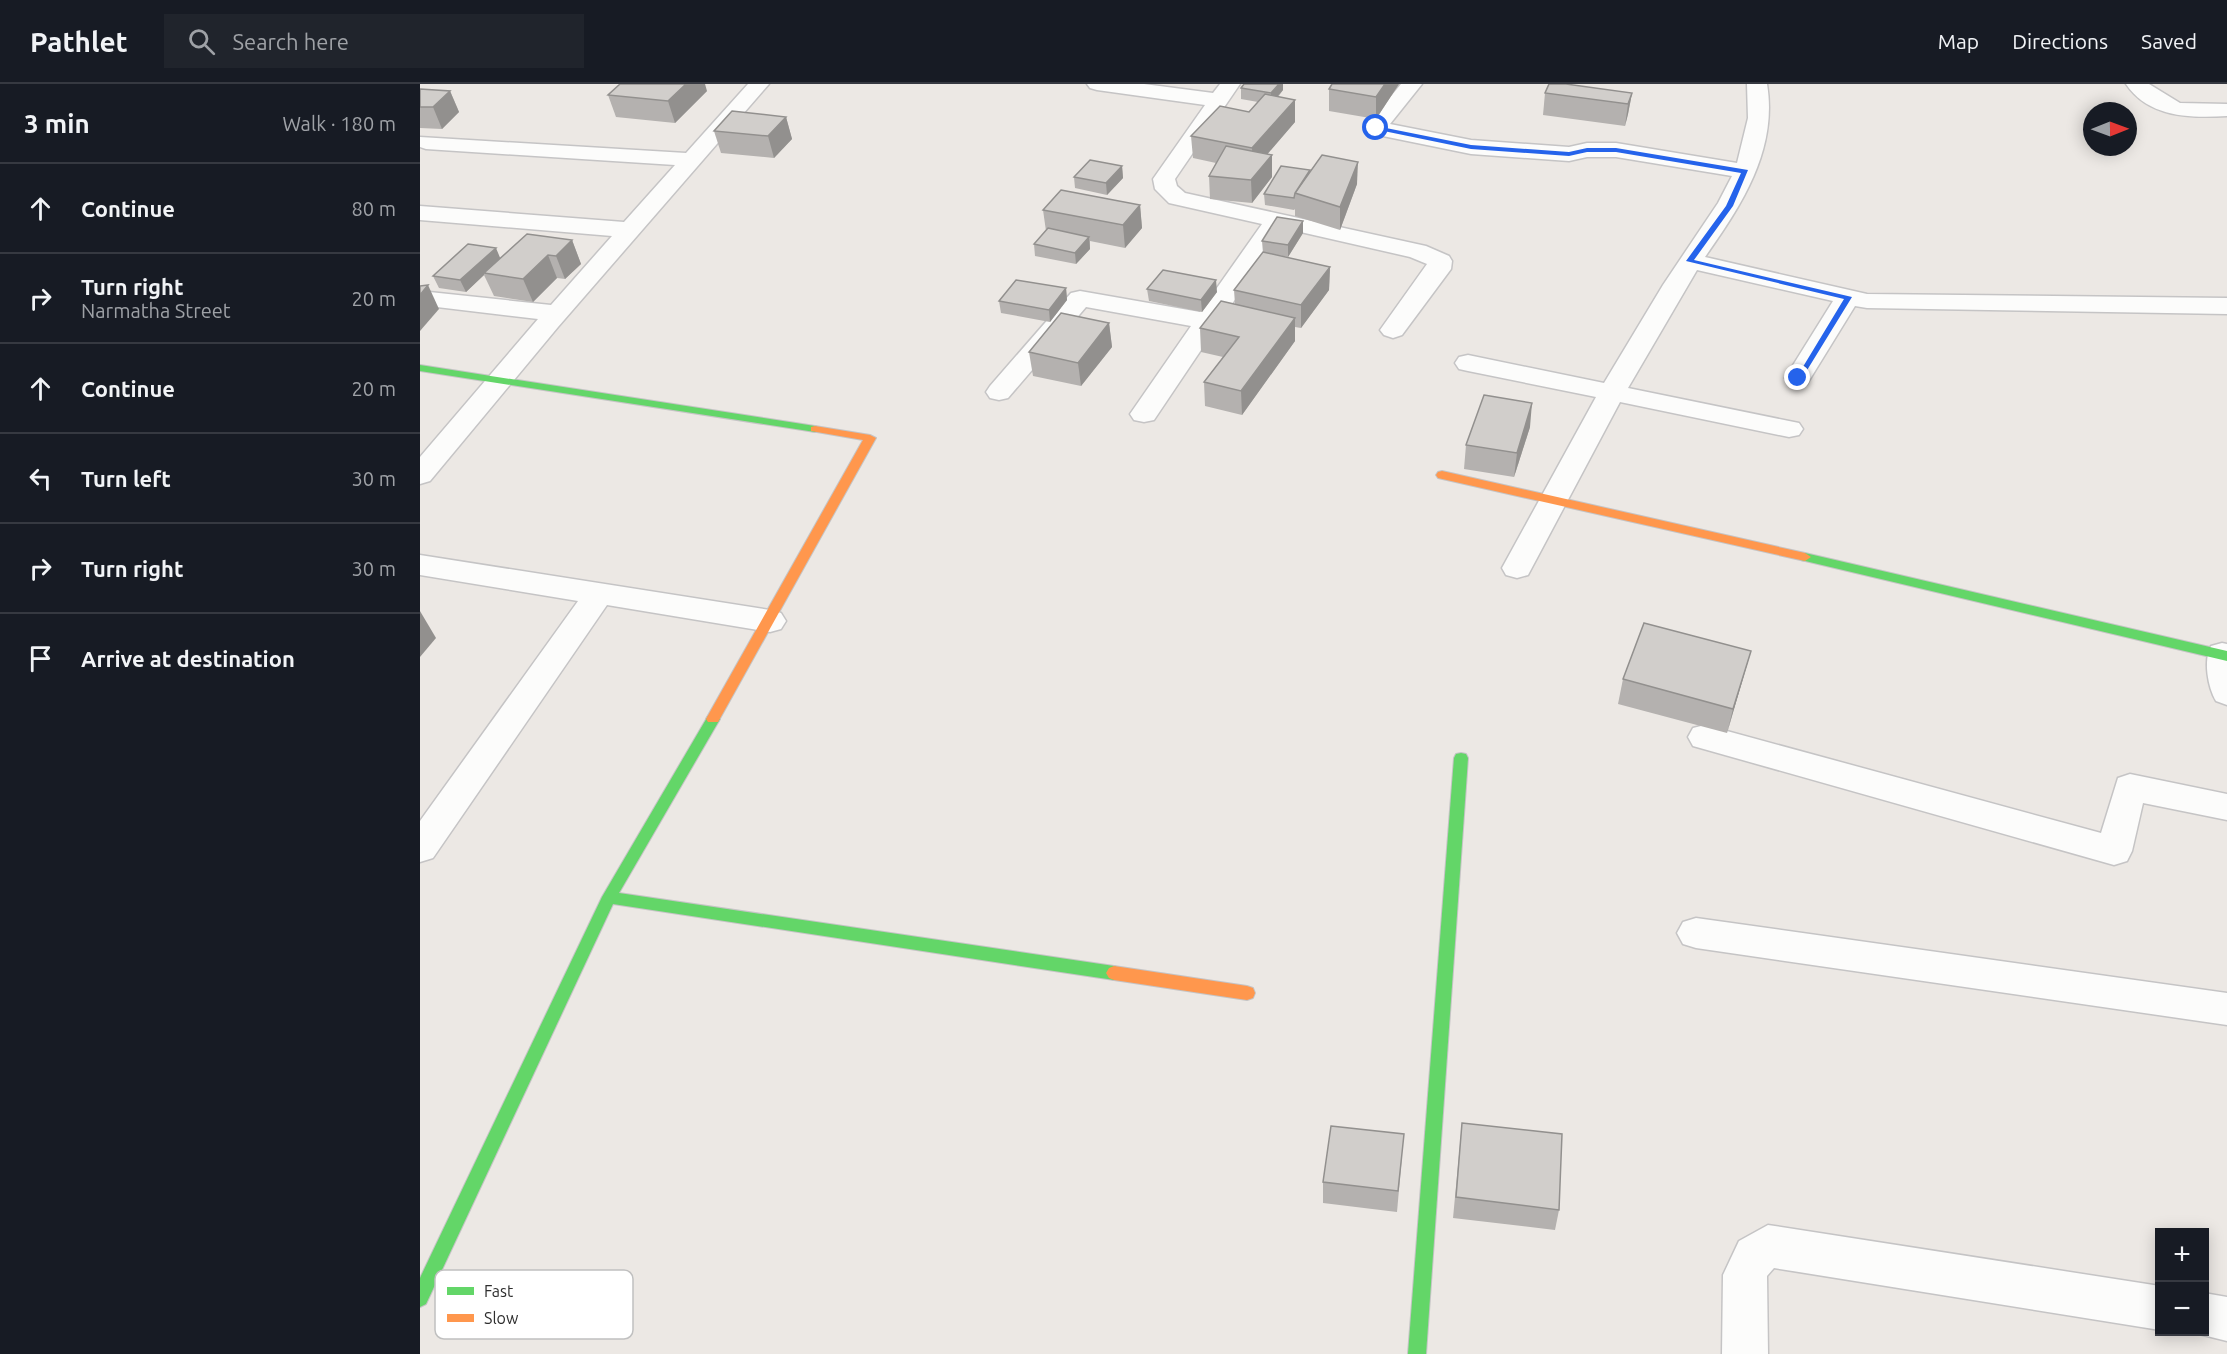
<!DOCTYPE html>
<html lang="en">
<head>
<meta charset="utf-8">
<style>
	:root { --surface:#171b24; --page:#20242c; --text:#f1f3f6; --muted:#9ea1a6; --line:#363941 }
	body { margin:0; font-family:Ubuntu,sans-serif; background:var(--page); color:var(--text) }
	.controls { position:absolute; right:18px; bottom:18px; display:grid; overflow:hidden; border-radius:0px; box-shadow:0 3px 15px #0003 }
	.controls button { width:54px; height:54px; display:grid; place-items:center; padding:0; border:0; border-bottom:2px solid var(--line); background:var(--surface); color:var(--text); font:30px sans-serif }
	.compass { position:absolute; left:1663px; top:18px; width:54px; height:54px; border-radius:50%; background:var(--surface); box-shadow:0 3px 15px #0003; rotate:89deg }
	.stop { position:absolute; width:18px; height:18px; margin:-14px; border:4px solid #2563eb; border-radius:50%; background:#fff }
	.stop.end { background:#2563eb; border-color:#fff; box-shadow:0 2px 6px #0008 }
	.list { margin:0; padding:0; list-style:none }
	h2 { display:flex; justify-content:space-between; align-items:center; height:78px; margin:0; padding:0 24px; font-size:26px }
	h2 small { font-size:20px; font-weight:400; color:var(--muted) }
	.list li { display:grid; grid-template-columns:39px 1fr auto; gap:18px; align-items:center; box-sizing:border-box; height:90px; padding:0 24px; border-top:2px solid var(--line) }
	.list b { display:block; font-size:22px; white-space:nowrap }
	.list p { margin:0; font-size:20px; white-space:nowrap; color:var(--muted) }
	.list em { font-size:20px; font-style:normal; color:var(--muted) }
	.icon { flex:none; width:33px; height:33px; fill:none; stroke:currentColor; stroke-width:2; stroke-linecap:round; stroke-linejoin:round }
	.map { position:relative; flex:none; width:1807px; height:1270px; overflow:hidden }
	header { display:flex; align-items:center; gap:36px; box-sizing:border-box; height:84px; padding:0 30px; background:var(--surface); border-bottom:2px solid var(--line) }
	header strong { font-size:28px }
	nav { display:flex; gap:33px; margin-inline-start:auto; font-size:21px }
	.search { width:420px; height:54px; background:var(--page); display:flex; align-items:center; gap:15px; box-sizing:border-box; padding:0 21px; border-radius:0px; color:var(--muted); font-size:22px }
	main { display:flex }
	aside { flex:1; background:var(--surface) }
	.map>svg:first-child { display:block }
</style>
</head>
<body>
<header>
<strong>Pathlet</strong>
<div class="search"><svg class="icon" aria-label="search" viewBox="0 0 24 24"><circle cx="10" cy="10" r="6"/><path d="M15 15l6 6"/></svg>Search here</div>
<nav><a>Map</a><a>Directions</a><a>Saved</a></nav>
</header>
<main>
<aside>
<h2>3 min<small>Walk · 180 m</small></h2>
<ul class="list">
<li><svg class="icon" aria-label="ahead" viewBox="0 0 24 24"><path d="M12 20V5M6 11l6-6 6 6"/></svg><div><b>Continue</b></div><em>80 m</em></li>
<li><svg class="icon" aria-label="right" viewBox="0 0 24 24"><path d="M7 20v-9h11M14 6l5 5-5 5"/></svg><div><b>Turn right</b><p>Narmatha Street</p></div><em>20 m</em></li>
<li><svg class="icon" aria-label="ahead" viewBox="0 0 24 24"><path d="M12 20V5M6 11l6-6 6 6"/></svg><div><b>Continue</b></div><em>20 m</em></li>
<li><svg class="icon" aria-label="left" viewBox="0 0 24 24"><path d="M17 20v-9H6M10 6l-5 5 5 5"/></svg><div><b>Turn left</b></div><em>30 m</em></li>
<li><svg class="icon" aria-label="right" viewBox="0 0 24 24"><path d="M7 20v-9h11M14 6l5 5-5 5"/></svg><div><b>Turn right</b></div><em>30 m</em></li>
<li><svg class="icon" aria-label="arrive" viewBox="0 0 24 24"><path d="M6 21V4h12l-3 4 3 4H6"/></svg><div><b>Arrive at destination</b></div></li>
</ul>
</aside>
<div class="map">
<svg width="1807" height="1270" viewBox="0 0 1807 1270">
	<rect width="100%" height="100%" fill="#ece8e4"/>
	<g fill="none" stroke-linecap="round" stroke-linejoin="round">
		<defs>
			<g id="street">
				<path d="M 328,0 L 349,0 L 138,243 L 10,397 L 0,400 L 0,373 L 118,235 L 0,221 L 0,207 L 131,221 L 192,152 L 0,136 L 0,122 L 204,138 L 255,81 L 6,65 L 0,63 L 0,53 L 266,69 Z"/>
				<path d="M 667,0 L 724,0 L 793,9 L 800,0 L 820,0 L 755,95 L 757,102 L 765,109 L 1006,162 L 1029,172 L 1032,177 L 1031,185 L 982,251 L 973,254 L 964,251 L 960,246 L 1007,180 L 990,173 L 863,144 L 734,336 L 724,338 L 714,336 L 710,330 L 771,242 L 666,223 L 588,314 L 579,316 L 570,314 L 566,308 L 570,302 L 651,209 L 660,207 L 780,228 L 842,140 L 749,119 L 735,105 L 733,95 L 785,21 L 677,6 L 670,4 Z"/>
				<path d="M 981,0 L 1002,0 L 970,40 L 1051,56 L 1149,63 L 1167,59 L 1196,59 L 1317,79 L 1328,34 L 1327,0 L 1347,0 C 1358,66 1321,122 1285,173 L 1447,210 L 1807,214 L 1807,230 L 1447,224 L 1435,222 L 1387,300 L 1378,302 L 1369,300 L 1365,294 L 1413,217 L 1277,186 L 1208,304 L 1369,337 L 1379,339 L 1383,345 L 1379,351 L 1369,353 L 1200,318 L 1108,491 L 1097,494 L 1086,491 L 1082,484 L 1176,313 L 1048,287 L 1039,285 L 1035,279 L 1039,273 L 1048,271 L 1184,299 L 1243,201 L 1298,119 L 1312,92 L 1196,73 L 1167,73 L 1149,77 L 1051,70 L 948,49 L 945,44 Z"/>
				<path d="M 1706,0 L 1729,0 L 1760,19 L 1807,20 L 1807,32 C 1770,34 1729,34 1706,0 Z"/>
				<path d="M 0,471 L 350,526 L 361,529 L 366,537 L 361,545 L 350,548 L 187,521 L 13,774 L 0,778 L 0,737 L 158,517 L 0,491 Z"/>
				<path d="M 1802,559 L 1807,560 L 1807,621 L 1796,617 C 1788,604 1783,576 1791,562 Z"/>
				<path d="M 1285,641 L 1681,749 L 1698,694 L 1710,690 L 1807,710 L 1807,736 L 1723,719 L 1712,767 L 1707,777 L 1694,781 L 1273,662 L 1268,653 L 1273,644 Z"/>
				<path d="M 1276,834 L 1807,909 L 1807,941 L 1276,864 L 1263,860 L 1257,849 L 1263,838 Z"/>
				<path d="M 1348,1141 L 1740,1202 L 1740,1246 L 1354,1184 L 1347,1192 L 1348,1270 L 1302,1270 L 1303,1191 L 1319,1157 Z"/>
				<path d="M 1784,1209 L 1807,1213 L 1807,1257 L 1771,1248 L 1784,1248 Z"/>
			</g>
			<g id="fast">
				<path d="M 0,281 L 395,342 L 401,345 L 395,348 L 0,287 Z"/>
				<path d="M 1385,469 L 1807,567 L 1807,577 L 1381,476 L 1379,473 L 1381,470 Z"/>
				<path d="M 293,630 L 300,635 L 199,809 L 694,882 L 699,884 L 702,889 L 699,894 L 694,896 L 193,820 L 6,1220 L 0,1223 L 0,1194 L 182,813 L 288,632 Z"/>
				<path d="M 1041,669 L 1046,670 L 1048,674 L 1006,1270 L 988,1270 L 1034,674 L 1036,670 Z"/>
			</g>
			<g id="slow">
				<path d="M 395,342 L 450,351 L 456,354 L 298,638 L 288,638 L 286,635 L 443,356 L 391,347 L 391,343 Z"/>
				<path d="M 1022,387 L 1385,469 L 1391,473 L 1385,477 L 1018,394 L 1016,391 L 1018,388 Z"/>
				<path d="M 694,882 L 827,902 L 833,904 L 835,909 L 833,914 L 827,916 L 694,896 L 689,894 L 686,889 L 689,884 Z"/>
			</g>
		</defs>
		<use href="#street" stroke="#c5c4c5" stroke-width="3"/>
		<use href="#fast" stroke="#c5c4c5" stroke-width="2"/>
		<use href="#slow" stroke="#c5c4c5" stroke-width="2"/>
		<use href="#street" fill="#fcfcfb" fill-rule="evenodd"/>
		<use href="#fast" fill="#63d668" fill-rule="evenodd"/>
		<use href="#slow" fill="#ff974d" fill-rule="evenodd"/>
	</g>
	<g fill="#b4b1af">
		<path d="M 979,0 L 956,35 L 909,27 L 909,5 Z"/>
		<path d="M 821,4 L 863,6 L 858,13 L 875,16 L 875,38 L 847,70 L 852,93 L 832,119 L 790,115 L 789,92 L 796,79 L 773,74 L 771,52 L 829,28 L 838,18 L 821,15 Z"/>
		<path d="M 0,5 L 30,7 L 39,28 L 22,45 L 0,44 Z"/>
		<path d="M 287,7 L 255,39 L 196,33 L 188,11 Z"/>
		<path d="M 1125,9 L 1212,9 L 1208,30 L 1205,42 L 1123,31 Z"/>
		<path d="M 366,33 L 372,55 L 354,74 L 301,69 L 294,47 Z"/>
		<path d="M 702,82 L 703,94 L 687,111 L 655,104 L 654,93 Z"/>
		<path d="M 890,86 L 890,88 L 937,100 L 920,146 L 875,132 L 875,125 L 874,126 L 845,121 L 844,110 Z"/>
		<path d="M 720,121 L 722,144 L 705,164 L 670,157 L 670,165 L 656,180 L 615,172 L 614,160 L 626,147 L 623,126 Z"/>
		<path d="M 883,149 L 868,173 L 852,170 L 910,183 L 909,206 L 881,244 L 875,243 L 875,257 L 822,331 L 785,322 L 784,298 L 803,273 L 781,268 L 780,244 L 815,220 L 814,206 L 843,169 L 842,157 Z"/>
		<path d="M 152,156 L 161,180 L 145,195 L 137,194 L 113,218 L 74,212 L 64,191 L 46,208 L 19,204 L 13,192 Z"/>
		<path d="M 646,204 L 647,216 L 630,238 L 581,229 L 579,217 Z"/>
		<path d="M 727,205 L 797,208 L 782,228 L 729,217 Z"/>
		<path d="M 689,239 L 692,263 L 661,302 L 613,292 L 609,268 Z"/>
		<path d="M 1110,343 L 1094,393 L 1044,385 L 1046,361 Z"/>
		<path d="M 1331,567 L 1307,649 L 1198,620 L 1203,595 Z"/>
		<path d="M 1042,1039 L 1139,1126 L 1135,1146 L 1033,1134 Z"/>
		<path d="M 982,1072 L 977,1128 L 903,1119 L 903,1098 Z"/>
	</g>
	<g fill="#92908e">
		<path d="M 266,0 L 285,0 L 287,7 L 255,39 L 248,17 Z"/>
		<path d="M 859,0 L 863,0 L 863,6 L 851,20 L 851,9 Z"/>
		<path d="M 965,0 L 979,0 L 956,35 L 956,13 Z"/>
		<path d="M 30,7 L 39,28 L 22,45 L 13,23 Z"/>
		<path d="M 1212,9 L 1208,30 L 1205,42 L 1208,20 Z"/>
		<path d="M 875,16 L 875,38 L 833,87 L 832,64 Z"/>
		<path d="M 366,33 L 372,55 L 354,74 L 348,52 Z"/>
		<path d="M 852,71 L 852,93 L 832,119 L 831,96 Z"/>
		<path d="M 938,78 L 937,100 L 920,146 L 920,123 Z"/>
		<path d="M 702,82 L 703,94 L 687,111 L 686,99 Z"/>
		<path d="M 720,121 L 722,144 L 705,164 L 703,141 Z"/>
		<path d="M 883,137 L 883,149 L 868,173 L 868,161 Z"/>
		<path d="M 669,153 L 670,165 L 656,180 L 655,169 Z"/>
		<path d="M 152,156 L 161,180 L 145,195 L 136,172 Z"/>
		<path d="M 76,164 L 81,176 L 64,189 L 64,191 L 46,208 L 40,196 Z"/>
		<path d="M 128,171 L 137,194 L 113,218 L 103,195 Z"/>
		<path d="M 910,183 L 909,206 L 881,244 L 881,221 Z"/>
		<path d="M 796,196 L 797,208 L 782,228 L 781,216 Z"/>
		<path d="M 8,201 L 19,225 L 0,247 L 0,211 Z"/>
		<path d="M 646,204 L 647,216 L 630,238 L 629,226 Z"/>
		<path d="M 875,234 L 875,257 L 822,331 L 821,307 Z"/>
		<path d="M 689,239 L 692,263 L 661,302 L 658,279 Z"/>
		<path d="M 1112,319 L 1110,343 L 1094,393 L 1097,369 Z"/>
		<path d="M 0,527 L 16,554 L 0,573 Z"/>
		<path d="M 1331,567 L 1324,591 L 1307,649 L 1313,625 Z"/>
	</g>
	<g fill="#d1cecb" stroke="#92908e" stroke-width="1.5">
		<path d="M 200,0 L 266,0 L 248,17 L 188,11 Z"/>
		<path d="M 824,0 L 859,0 L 851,9 L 821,4 Z"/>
		<path d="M 912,0 L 965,0 L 956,13 L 909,5 Z"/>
		<path d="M 1129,0 L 1146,0 L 1212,9 L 1208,20 L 1125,9 Z"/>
		<path d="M 0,5 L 30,7 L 13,23 L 0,23 Z"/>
		<path d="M 845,10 L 875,16 L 832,64 L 771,52 L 800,22 L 829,28 Z"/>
		<path d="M 312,27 L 366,33 L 348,52 L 294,47 Z"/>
		<path d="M 806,62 L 852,71 L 831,96 L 789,92 Z"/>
		<path d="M 902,71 L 938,78 L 920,123 L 875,109 Z"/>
		<path d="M 670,76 L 702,82 L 686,99 L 654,93 Z"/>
		<path d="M 861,82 L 890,86 L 875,109 L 874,114 L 844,110 Z"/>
		<path d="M 641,106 L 720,121 L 703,141 L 623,126 Z"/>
		<path d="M 857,133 L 883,137 L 868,161 L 842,157 Z"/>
		<path d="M 628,144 L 669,153 L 655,169 L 614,160 Z"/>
		<path d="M 107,150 L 152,156 L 136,172 L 128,171 L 103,195 L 64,189 Z"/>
		<path d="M 48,160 L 76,164 L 40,196 L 13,192 Z"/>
		<path d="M 843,168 L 910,183 L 881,221 L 814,206 Z"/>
		<path d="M 743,186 L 796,196 L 781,216 L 727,205 Z"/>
		<path d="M 596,196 L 646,204 L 629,226 L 579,217 Z"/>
		<path d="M 8,201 L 0,211 L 0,202 Z"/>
		<path d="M 801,217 L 875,234 L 821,307 L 784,298 L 819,253 L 780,244 Z"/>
		<path d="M 641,229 L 689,239 L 658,279 L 609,268 Z"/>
		<path d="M 1064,311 L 1112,319 L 1097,369 L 1046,361 Z"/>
		<path d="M 1224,539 L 1331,567 L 1313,625 L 1203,595 Z"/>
		<path d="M 1042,1039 L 1142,1050 L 1139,1126 L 1036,1113 Z"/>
		<path d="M 911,1042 L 984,1050 L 978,1107 L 903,1098 Z"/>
	</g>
	<path fill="#2563eb" d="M 956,42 L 1051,61 L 1149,68 L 1167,64 L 1196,64 L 1328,86 L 1313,122 L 1274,176 L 1432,213 L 1381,296 L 1375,296 L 1424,215 L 1266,177 L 1306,122 L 1321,89 L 1196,68 L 1167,68 L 1149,72 L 1051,65 L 954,45 Z"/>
	<rect x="15" y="1186" width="198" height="69" rx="9" fill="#fff" stroke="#c0c0c0" stroke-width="1.5"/>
	<rect x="27" y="1203" width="27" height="8" fill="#63d668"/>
	<rect x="27" y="1230" width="27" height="8" fill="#ff974d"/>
	<g font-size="16" fill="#2e2e2e">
		<text x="64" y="1213">Fast</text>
		<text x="64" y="1240">Slow</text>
	</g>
</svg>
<div class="controls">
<button>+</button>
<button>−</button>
</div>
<svg class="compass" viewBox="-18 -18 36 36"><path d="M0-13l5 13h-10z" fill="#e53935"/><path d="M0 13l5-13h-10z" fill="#9ea1a6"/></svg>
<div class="stop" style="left:956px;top:44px"></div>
<div class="stop end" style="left:1378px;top:294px"></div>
</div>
</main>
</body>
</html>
